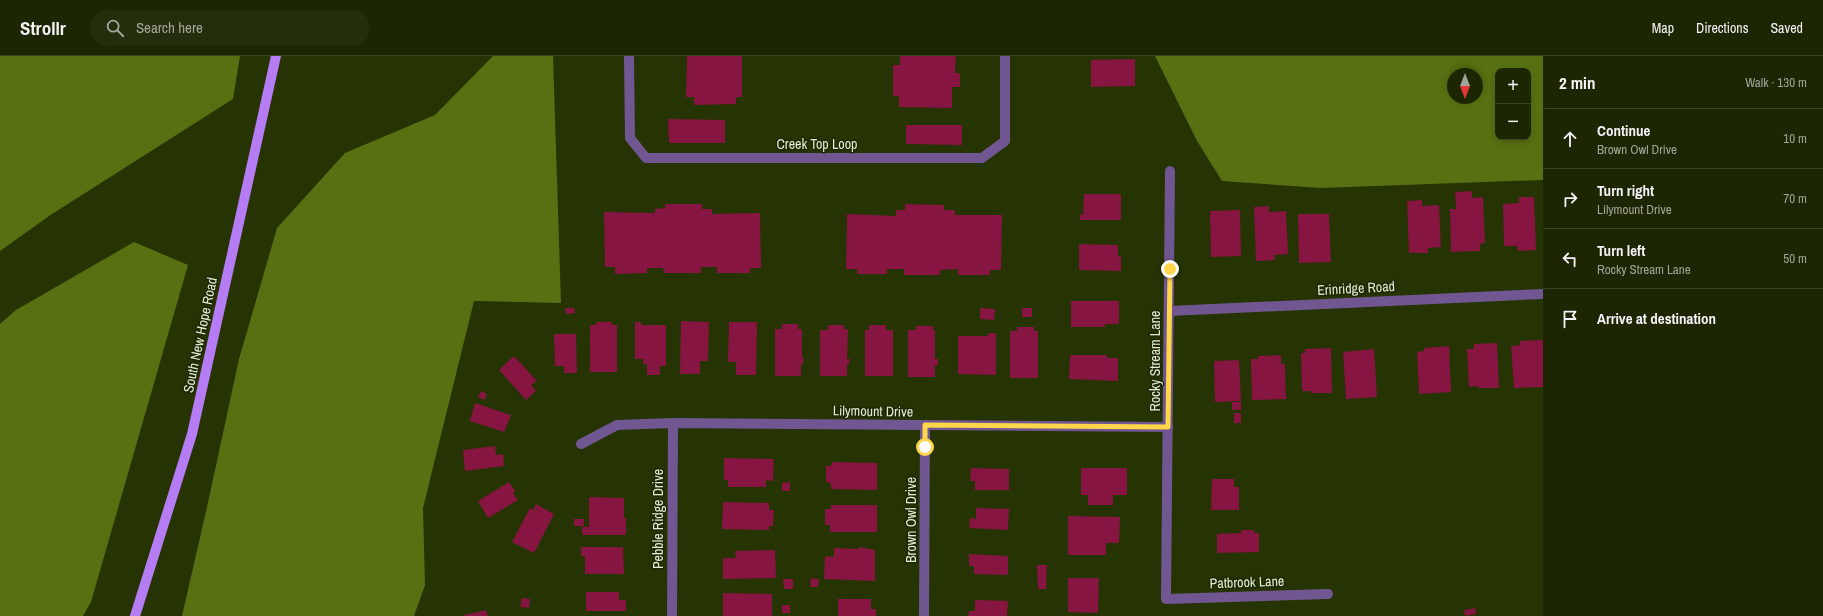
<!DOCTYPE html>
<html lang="en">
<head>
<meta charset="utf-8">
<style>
	:root { --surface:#1c2602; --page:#252e0c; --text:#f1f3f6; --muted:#a0a599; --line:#3a4324 }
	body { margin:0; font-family:"Archivo Narrow",sans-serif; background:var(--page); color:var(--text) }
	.controls { position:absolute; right:12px; top:12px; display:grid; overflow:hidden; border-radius:8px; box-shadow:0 2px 6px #0003 }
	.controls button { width:36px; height:36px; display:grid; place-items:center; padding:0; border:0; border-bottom:1px solid var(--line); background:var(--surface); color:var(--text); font:20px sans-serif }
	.compass { position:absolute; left:1447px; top:12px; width:36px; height:36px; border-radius:50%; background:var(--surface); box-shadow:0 2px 6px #0003; rotate:180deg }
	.stop { position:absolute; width:12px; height:12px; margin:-9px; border:3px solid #ffd54a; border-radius:50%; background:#fff }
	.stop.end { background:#ffd54a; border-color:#fff; box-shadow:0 1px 4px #0008 }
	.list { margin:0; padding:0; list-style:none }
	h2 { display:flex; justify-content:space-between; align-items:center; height:52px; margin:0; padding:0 16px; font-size:17px }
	h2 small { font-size:13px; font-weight:400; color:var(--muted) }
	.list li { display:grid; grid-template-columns:26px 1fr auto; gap:12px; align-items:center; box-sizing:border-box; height:60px; padding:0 16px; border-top:1px solid var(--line) }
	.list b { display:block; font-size:15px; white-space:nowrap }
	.list p { margin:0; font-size:13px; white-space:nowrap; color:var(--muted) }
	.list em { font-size:13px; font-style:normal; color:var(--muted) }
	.icon { flex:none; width:22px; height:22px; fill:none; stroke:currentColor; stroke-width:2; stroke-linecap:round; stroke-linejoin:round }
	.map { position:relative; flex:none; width:1543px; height:560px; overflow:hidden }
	header { display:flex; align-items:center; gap:24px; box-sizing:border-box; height:56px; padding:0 20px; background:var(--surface); border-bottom:1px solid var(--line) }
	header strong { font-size:19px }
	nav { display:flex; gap:22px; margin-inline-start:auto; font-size:14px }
	.search { width:280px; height:36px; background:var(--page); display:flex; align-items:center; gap:10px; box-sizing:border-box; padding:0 14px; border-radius:22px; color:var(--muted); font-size:15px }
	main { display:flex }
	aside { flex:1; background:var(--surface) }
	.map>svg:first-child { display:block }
</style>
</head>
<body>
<header>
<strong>Strollr</strong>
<div class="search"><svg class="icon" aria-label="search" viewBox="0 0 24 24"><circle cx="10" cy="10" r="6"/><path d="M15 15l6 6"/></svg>Search here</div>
<nav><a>Map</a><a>Directions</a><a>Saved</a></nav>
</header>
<main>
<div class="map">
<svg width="1543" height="560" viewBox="0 0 1543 560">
	<rect width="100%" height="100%" fill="#263302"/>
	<g fill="#577011" fill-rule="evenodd">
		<path d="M 0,0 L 240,0 L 233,43 L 52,158 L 0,195 Z"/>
		<path d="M 493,0 L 553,0 L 561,247 L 474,245 L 423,452 L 425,529 L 414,560 L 182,560 L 207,451 L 239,303 L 277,172 L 345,97 L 435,59 Z"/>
		<path d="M 1155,0 L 1543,0 L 1543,124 L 1321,132 L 1222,125 L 1197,85 ZM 1498,15 L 1528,15 L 1528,81 L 1498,81 ZM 1453,18 L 1477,18 L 1477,42 L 1453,42 Z"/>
		<path d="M 134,186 L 188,209 L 91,546 L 83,560 L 0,560 L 0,268 L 16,254 Z"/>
	</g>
	<g fill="#861541">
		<path d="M 687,0 L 742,0 L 742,41 L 736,41 L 736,48 L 694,49 L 694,41 L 686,41 Z"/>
		<path d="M 900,0 L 956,0 L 955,17 L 960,17 L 960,31 L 952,31 L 952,52 L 899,51 L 899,40 L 893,40 L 893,9 L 900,9 Z"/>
		<path d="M 1135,3 L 1135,30 L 1091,31 L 1091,4 Z"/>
		<path d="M 668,63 L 725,64 L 725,87 L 669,87 Z"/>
		<path d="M 906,69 L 962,69 L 962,89 L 906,88 Z"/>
		<path d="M 1472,135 L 1472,142 L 1483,141 L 1485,187 L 1480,188 L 1480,195 L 1451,196 L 1450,153 L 1456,153 L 1455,136 Z"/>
		<path d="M 1084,138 L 1121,138 L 1121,164 L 1080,164 L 1080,158 L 1083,159 Z"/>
		<path d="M 1519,141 L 1534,141 L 1536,194 L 1518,195 L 1517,190 L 1504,190 L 1503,148 L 1519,147 Z"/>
		<path d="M 1422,144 L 1422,150 L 1439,149 L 1441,191 L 1428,192 L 1428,197 L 1409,197 L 1407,145 Z"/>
		<path d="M 665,148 L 702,148 L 702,153 L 712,153 L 712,158 L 760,157 L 761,212 L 750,212 L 750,217 L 717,217 L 717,211 L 701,211 L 701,217 L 664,217 L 663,212 L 647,212 L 647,217 L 615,218 L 615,211 L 605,211 L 604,156 L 655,157 L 655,153 L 665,152 Z"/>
		<path d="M 905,148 L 944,149 L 944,154 L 955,154 L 955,159 L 1002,159 L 1001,214 L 990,214 L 990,219 L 958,219 L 958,213 L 940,214 L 940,219 L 904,219 L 904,213 L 887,213 L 887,218 L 857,218 L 857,213 L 846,213 L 847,158 L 896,160 L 896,154 L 905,154 Z"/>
		<path d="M 1269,150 L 1269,156 L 1286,155 L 1288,198 L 1274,199 L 1275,204 L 1256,205 L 1254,151 Z"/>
		<path d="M 1240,154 L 1241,200 L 1211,201 L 1210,155 Z"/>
		<path d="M 1298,158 L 1329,158 L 1331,206 L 1299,207 Z"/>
		<path d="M 1079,188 L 1118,189 L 1118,200 L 1121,200 L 1121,215 L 1079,214 Z"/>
		<path d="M 1071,245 L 1119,245 L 1119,268 L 1105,268 L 1105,271 L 1071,271 Z"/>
		<path d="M 565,252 L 574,252 L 575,257 L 566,258 Z"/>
		<path d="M 980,252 L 995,253 L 994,264 L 980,263 Z"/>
		<rect x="1022" y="252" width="10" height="9"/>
		<path d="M 681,265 L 709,266 L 708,305 L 700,305 L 700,318 L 680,318 Z"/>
		<path d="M 596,266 L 612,266 L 612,269 L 617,269 L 617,316 L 590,316 L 590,269 L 596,269 Z"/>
		<path d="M 635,266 L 641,266 L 641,269 L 666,269 L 666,310 L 660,310 L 660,319 L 647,319 L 647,308 L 643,308 L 643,303 L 635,303 Z"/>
		<path d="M 729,266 L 757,266 L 756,319 L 736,319 L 736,306 L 728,306 Z"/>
		<path d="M 782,268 L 798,268 L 798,273 L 802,273 L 802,302 L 804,302 L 803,308 L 801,308 L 801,320 L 775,320 L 775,273 L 782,273 Z"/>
		<path d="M 828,269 L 844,269 L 844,273 L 848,273 L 847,303 L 850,303 L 849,308 L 847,308 L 847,320 L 820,320 L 820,274 L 828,274 Z"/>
		<path d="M 869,269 L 886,269 L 886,274 L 893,274 L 893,320 L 865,320 L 865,274 L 869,274 Z"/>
		<path d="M 916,270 L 933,270 L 933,274 L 935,274 L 935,303 L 938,303 L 938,309 L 935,309 L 935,321 L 908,321 L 908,274 L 916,274 Z"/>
		<path d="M 1017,271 L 1034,271 L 1034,275 L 1038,275 L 1038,322 L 1010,322 L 1010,275 L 1017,275 Z"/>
		<path d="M 988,277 L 996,277 L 996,319 L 958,318 L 958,280 L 988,280 Z"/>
		<path d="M 554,278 L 576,278 L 577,317 L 564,317 L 564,310 L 555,310 Z"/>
		<path d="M 1543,284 L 1543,331 L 1514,332 L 1511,290 L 1520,289 L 1520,285 Z"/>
		<path d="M 1497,287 L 1499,332 L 1478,332 L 1478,330 L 1469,331 L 1467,293 L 1474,293 L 1474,288 Z"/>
		<path d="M 1449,290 L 1451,336 L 1419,338 L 1417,296 L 1424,295 L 1424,292 Z"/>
		<path d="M 1331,292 L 1332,337 L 1311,337 L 1311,335 L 1302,335 L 1301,297 L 1305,297 L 1305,293 Z"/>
		<path d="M 1374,293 L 1377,341 L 1346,343 L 1343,296 Z"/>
		<path d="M 1070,299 L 1107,299 L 1107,302 L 1118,302 L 1118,325 L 1069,323 Z"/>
		<path d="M 1281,299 L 1281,308 L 1285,308 L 1286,343 L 1252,344 L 1251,303 L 1258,303 L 1258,300 Z"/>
		<path d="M 514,300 L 537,325 L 531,329 L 536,335 L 526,344 L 499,314 Z"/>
		<path d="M 1239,304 L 1241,345 L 1215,346 L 1214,305 Z"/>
		<path d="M 481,335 L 487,338 L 484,344 L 478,341 Z"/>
		<rect x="1232" y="346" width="9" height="8"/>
		<path d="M 475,347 L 511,359 L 504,376 L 470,365 Z"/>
		<rect x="1234" y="357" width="7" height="10"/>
		<path d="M 495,390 L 496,399 L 503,398 L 504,410 L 465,415 L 463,394 Z"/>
		<path d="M 724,402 L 774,403 L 773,425 L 766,424 L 766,431 L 728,431 L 728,424 L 724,424 Z"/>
		<path d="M 832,406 L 877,407 L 877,434 L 831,433 L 831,427 L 826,426 L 826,410 L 831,410 Z"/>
		<path d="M 971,412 L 1009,413 L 1009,434 L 975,434 L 975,425 L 970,425 Z"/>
		<path d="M 1081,412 L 1127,412 L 1127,439 L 1113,439 L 1113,449 L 1088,449 L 1088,439 L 1081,439 Z"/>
		<path d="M 1212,423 L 1234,423 L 1234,431 L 1239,431 L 1239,454 L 1211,454 Z"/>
		<path d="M 509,426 L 515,435 L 513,437 L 518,444 L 488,462 L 478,445 Z"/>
		<path d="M 790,426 L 790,435 L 782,435 L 782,427 Z"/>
		<path d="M 589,441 L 624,442 L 624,462 L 626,462 L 626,479 L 582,479 L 582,471 L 589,471 Z"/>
		<path d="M 723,446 L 769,447 L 769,454 L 774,454 L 773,470 L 769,470 L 769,474 L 722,473 Z"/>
		<path d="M 536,448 L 554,458 L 534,497 L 512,486 L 530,452 L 533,454 Z"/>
		<path d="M 831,449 L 877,449 L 877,476 L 830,476 L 830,469 L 825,469 L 825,453 L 831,453 Z"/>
		<path d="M 976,452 L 1009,453 L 1008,474 L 969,472 L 970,462 L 976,463 Z"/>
		<path d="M 1068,460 L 1120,461 L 1119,487 L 1106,487 L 1106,499 L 1068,499 Z"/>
		<rect x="574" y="463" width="10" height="7"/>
		<path d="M 1241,474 L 1254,474 L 1254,477 L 1259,477 L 1259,496 L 1217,497 L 1217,478 L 1241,477 Z"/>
		<path d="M 581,491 L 623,491 L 624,518 L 585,518 L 585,500 L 581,500 Z"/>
		<path d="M 859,491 L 875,494 L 875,525 L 824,523 L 825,500 L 834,501 L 834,492 L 859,493 Z"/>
		<path d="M 775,494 L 776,522 L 723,523 L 723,502 L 736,502 L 735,495 Z"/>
		<path d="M 969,498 L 1008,500 L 1008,519 L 974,518 L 974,510 L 969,510 Z"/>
		<path d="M 1037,509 L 1047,509 L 1046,533 L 1038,533 Z"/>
		<path d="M 811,522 L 819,523 L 818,531 L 810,531 Z"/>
		<path d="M 1068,522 L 1099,522 L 1098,557 L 1068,556 Z"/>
		<path d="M 783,523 L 793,523 L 793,533 L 784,533 Z"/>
		<path d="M 586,536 L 619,536 L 619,544 L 626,544 L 626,555 L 586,555 Z"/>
		<path d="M 723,537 L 772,538 L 772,560 L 723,560 Z"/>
		<path d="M 522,542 L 530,543 L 529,552 L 520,551 Z"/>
		<path d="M 838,543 L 871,543 L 871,553 L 876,553 L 876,560 L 838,560 Z"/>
		<path d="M 975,544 L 1008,545 L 1007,560 L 968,560 L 969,555 L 975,555 Z"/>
		<rect x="782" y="549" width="8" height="8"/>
		<path d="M 1475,552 L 1476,558 L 1465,560 L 1464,554 Z"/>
		<path d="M 486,554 L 488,560 L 464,560 L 464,559 Z"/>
	</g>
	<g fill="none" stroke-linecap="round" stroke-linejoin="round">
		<g stroke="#715791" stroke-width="10">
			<path d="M 629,0 L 630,82 L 646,102 L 982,102 L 1005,85 L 1005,0"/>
			<path d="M 1170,115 L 1166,543 L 1328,538"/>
			<path d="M 1169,255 L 1543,238"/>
			<path d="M 581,388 L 617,369 L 673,367 L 1168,371"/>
			<path d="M 672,560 L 673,367"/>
			<path d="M 924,560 L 925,369"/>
		</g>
		<path stroke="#b57cf4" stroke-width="10" d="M 135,560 L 192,378 L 276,0"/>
	</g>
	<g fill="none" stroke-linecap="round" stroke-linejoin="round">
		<path stroke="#ffd54a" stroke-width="5" d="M 925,391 L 925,369 L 1168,371 L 1170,213"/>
	</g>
	<g text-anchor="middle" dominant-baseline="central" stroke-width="3" stroke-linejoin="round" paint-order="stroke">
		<g font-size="14" fill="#e3ecd3" stroke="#1e2805">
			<text x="817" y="88">Creek Top Loop</text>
			<text transform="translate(1356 232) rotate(-3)">Erinridge Road</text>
			<text transform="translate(200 279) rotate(-78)">South New Hope Road</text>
			<text transform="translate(1155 305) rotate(-90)">Rocky Stream Lane</text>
			<text transform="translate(873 355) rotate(1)">Lilymount Drive</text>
			<text transform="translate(658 463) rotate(-90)">Pebble Ridge Drive</text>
			<text transform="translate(911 464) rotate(-90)">Brown Owl Drive</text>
			<text transform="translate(1247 526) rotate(-2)">Patbrook Lane</text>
		</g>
	</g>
</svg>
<div class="controls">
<button>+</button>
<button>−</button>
</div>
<svg class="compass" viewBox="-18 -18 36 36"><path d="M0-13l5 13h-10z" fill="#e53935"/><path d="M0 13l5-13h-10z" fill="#a0a599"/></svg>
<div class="stop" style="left:925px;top:391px"></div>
<div class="stop end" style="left:1170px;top:213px"></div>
</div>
<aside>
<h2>2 min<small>Walk · 130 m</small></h2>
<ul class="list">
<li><svg class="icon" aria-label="ahead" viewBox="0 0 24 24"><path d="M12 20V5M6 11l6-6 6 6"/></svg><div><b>Continue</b><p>Brown Owl Drive</p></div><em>10 m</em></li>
<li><svg class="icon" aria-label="right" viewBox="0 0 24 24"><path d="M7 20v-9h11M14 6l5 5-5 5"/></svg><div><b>Turn right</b><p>Lilymount Drive</p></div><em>70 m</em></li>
<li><svg class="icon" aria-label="left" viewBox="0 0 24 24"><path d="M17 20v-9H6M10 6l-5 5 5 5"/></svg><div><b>Turn left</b><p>Rocky Stream Lane</p></div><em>50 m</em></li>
<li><svg class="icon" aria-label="arrive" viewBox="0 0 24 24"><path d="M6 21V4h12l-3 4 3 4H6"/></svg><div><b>Arrive at destination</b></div></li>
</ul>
</aside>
</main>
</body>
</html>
